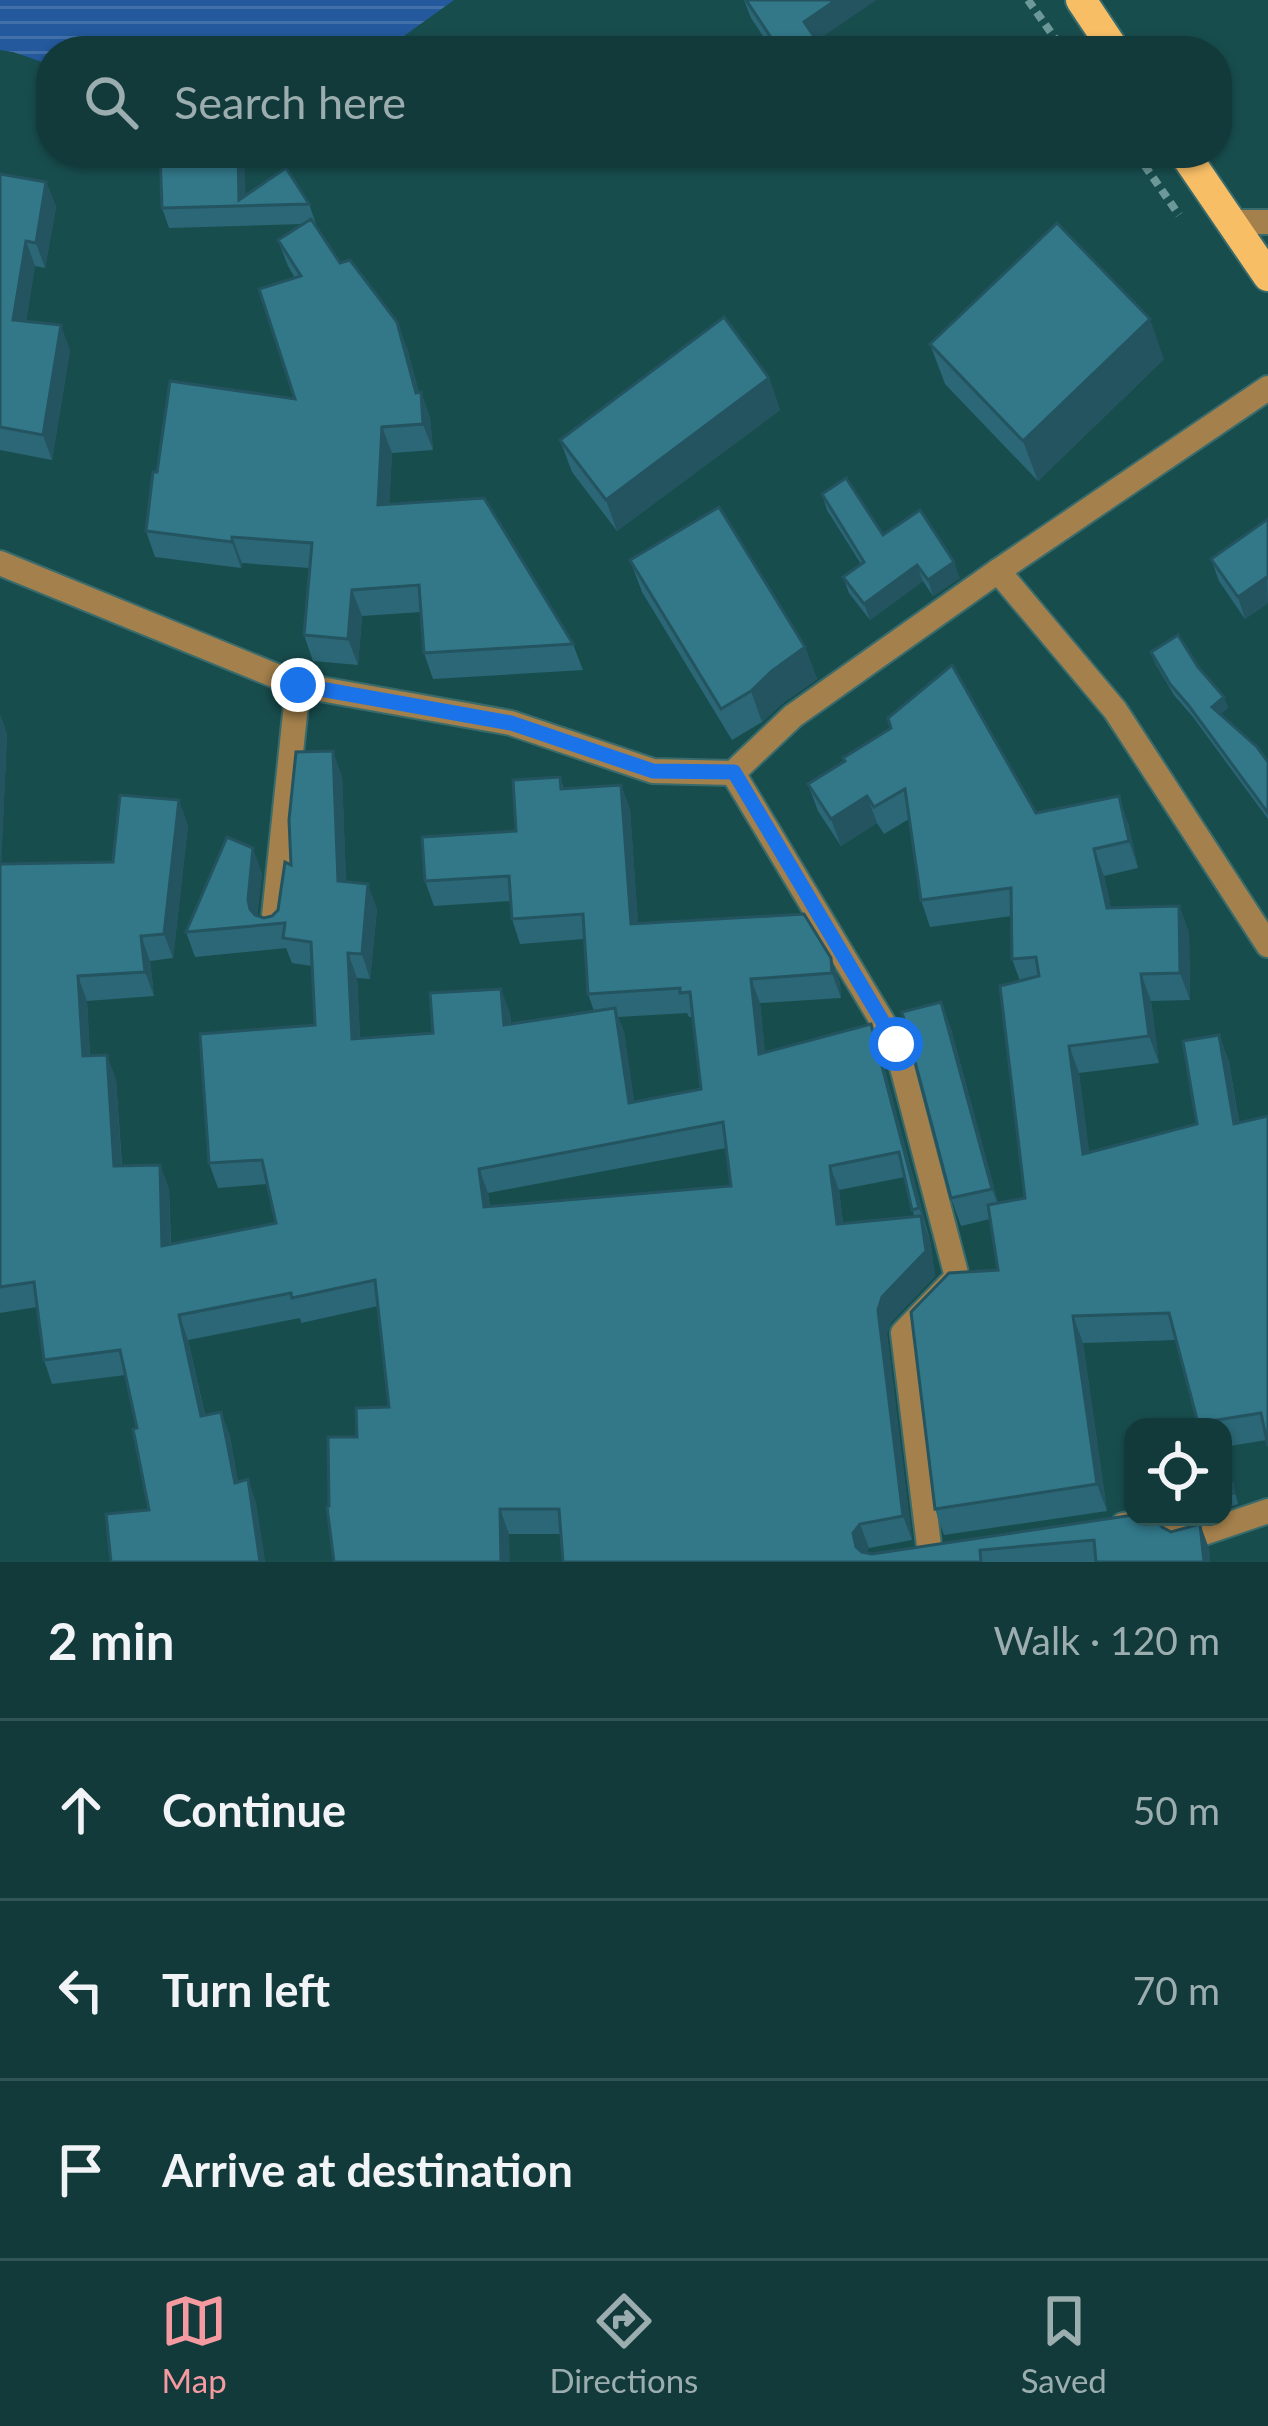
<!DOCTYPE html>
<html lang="en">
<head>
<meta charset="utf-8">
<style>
	:root { --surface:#123a3a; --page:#1b4142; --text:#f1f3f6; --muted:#9cadaf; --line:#315454; --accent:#f49aa0 }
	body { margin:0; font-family:Lato,sans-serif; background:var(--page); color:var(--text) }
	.controls { position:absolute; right:36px; bottom:36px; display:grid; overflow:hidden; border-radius:24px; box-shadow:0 3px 9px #0004 }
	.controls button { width:108px; height:108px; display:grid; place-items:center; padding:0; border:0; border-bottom:3px solid var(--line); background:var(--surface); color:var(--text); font:60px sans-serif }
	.stop { position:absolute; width:36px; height:36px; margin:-27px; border:9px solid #1a73e8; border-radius:50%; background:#fff }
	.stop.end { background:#1a73e8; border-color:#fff; box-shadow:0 3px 12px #0008 }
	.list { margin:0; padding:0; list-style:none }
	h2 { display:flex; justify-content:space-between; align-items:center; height:156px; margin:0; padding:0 48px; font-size:51px }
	h2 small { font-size:39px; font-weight:400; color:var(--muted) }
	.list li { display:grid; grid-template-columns:78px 1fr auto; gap:36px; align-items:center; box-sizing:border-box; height:180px; padding:0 48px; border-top:3px solid var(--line) }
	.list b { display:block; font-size:45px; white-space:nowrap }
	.list em { font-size:39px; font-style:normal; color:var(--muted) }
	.icon { flex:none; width:66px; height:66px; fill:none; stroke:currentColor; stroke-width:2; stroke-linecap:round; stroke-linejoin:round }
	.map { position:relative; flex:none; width:1268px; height:1562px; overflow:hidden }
	.search { position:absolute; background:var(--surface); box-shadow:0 3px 9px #0004; left:36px; right:36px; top:36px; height:132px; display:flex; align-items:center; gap:30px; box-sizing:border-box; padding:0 42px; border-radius:48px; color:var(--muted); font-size:45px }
	.sheet { height:696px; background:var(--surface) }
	nav { display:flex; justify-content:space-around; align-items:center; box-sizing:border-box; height:168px; border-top:3px solid var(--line); background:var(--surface); font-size:33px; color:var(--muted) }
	nav a { display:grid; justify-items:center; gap:6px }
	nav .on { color:var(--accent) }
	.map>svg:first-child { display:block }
</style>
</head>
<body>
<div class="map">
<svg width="1268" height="1562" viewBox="0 0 1268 1562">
	<defs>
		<pattern id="water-rules" width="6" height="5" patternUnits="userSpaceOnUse" patternTransform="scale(3)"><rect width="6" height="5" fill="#24599d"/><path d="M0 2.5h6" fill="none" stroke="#4271aa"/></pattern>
	</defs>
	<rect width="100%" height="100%" fill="#184d4e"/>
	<path fill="url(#water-rules)" d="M 0,0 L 454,0 L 383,51 L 51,51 L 51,65 L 13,52 L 0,50 Z"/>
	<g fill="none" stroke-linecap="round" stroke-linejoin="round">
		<defs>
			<g id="minor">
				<path d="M 1231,222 L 1268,222"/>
				<path d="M 0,563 L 298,685 L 511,723 L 653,771 L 733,773 L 793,716 L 998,571 L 1268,388"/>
				<path d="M 998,571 L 1115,710 L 1268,945"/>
				<path d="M 733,773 L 896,1044 L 957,1277 L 903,1333 L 930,1554"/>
				<path d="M 273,926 L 298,685"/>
				<path d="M 1123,1525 L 1164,1519 L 1183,1540 L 1268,1511"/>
			</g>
			<g id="primary">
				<path d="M 1081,0 L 1115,51"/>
				<path d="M 1184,153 L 1268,276"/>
			</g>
		</defs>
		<use href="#minor" stroke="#3a6b6c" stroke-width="28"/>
		<use href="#primary" stroke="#3a6b6c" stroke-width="34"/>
		<g stroke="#6d9899" stroke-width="8" stroke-dasharray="9 6" stroke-linecap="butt">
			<path d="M 1028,0 L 1064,51"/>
			<path d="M 1136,153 L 1179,215"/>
		</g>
		<use href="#minor" stroke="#a4814c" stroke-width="24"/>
		<use href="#primary" stroke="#f8be66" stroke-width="30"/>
	</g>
	<g fill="#2b6776" fill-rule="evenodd">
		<path d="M 744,0 L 876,0 L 816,40 L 823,51 L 773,51 L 751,18 Z"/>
		<path d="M 0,174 L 46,182 L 56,207 L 45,268 L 35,266 L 26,321 L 70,350 L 52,460 L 0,450 Z"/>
		<path d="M 245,195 L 309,204 L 316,224 L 314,224 L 340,263 L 407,348 L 419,393 L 421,392 L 430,418 L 433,450 L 392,453 L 389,504 L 573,644 L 583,670 L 433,679 L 424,653 L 421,612 L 362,616 L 358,665 L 313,661 L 304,635 L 309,568 L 242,563 L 241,568 L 155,557 L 146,531 L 157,472 L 295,399 L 295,278 L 288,266 L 278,240 L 303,224 L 169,228 L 162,208 Z"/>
		<path d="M 930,344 L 1164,359 L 1038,481 L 945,384 Z"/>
		<path d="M 769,378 L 780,410 L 617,531 L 572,472 L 560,440 Z"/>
		<path d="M 822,494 L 883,535 L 960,578 L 933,596 L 923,581 L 870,620 L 849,593 L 843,577 L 861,564 L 827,510 Z"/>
		<path d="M 1268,519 L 1268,603 L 1245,619 L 1219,581 L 1211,559 Z"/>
		<path d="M 630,560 L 805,647 L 817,679 L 783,703 L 762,722 L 732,740 L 642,592 Z"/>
		<path d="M 1151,652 L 1198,667 L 1224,697 L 1228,708 L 1220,714 L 1268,762 L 1268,819 L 1193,717 L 1174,695 L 1155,663 Z"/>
		<path d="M 0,715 L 7,734 L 1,864 L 113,862 L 188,825 L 173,958 L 150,961 L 154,996 L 87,1001 L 90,1056 L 116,1079 L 122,1165 L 160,1165 L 169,1189 L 171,1244 L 276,1223 L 268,1184 L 218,1188 L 209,1163 L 315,1025 L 312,966 L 292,963 L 286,948 L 195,957 L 186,932 L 262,873 L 257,916 L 264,918 L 272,916 L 278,910 L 291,865 L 342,776 L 346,882 L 377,909 L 370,979 L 357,978 L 360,1038 L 433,1033 L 510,1013 L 511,1024 L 594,1011 L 588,994 L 584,939 L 520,944 L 512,919 L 510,901 L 434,906 L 425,881 L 516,831 L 560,777 L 564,789 L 621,785 L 630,810 L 638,924 L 831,958 L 840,983 L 841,998 L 760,1003 L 765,1053 L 871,1024 L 879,1048 L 930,1240 L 935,1276 L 891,1322 L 887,1334 L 912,1540 L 869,1548 L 865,1553 L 872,1554 L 1162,1527 L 1171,1532 L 1200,1524 L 1209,1549 L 1210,1562 L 563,1562 L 561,1534 L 509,1534 L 329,1506 L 357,1437 L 389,1407 L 378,1306 L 301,1323 L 300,1318 L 188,1340 L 205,1415 L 221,1412 L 230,1437 L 238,1482 L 248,1479 L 256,1504 L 265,1562 L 111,1562 L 149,1510 L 137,1428 L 126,1375 L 52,1384 L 44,1360 L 37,1307 L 0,1313 ZM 687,1013 L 689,1017 L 693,1017 L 701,1089 L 634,1102 L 624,1032 L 618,1017 ZM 726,1148 L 731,1186 L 490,1207 L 488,1193 ZM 905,1177 L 914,1216 L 843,1223 L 839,1190 Z"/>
		<path d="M 844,761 L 1036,813 L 1128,823 L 1138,868 L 1104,876 L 1111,908 L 1179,906 L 1189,933 L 1190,1000 L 1151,1001 L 1159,1063 L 1079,1073 L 1089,1153 L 1197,1124 L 1219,1035 L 1229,1062 L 1239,1122 L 1267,1440 L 1223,1447 L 1223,1427 L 1200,1427 L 1176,1340 L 1083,1343 L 1107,1511 L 944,1535 L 935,1509 L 998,1270 L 990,1219 L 961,1226 L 951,1198 L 941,1002 L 951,1029 L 998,1203 L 1025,1198 L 1020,981 L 1012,959 L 1012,916 L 930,927 L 921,900 L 909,819 L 884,834 L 877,823 L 841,846 L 818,811 L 808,784 Z"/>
		<path d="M 1233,1484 L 1238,1504 L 1223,1509 L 1223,1487 Z"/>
	</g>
	<g fill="#235460">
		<path d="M 836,0 L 876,0 L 812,44 L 804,22 Z"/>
		<path d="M 238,153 L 244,153 L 246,206 L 239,200 Z"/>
		<path d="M 46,182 L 56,207 L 45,268 L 36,243 Z"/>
		<path d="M 26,241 L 35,266 L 22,345 L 13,320 Z"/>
		<path d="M 1150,319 L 1164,359 L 1038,481 L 1023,441 Z"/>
		<path d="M 397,322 L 407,348 L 422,403 L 421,392 L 430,418 L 433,450 L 423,424 Z"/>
		<path d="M 61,325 L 70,350 L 52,460 L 43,435 Z"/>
		<path d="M 769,378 L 780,410 L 617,531 L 606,500 Z"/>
		<path d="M 382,427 L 392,453 L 388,531 L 378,505 Z"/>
		<path d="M 232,537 L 242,563 L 241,568 L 232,542 Z"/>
		<path d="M 954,562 L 960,578 L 933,596 L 928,580 Z"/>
		<path d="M 917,565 L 923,581 L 870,620 L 864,604 Z"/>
		<path d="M 1267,577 L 1268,603 L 1245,619 L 1238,597 Z"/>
		<path d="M 352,590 L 362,616 L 358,665 L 348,639 Z"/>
		<path d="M 805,647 L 817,679 L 783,703 L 762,722 L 751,691 L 772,671 Z"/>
		<path d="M 1224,697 L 1228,708 L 1216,718 L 1212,707 Z"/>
		<path d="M 0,715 L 7,734 L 0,889 Z"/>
		<path d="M 333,751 L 342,776 L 347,906 L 338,881 Z"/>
		<path d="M 621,785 L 630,810 L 640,948 L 631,924 Z"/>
		<path d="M 867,796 L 877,823 L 841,846 L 831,819 Z"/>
		<path d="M 1119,796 L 1128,823 L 1138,868 L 1129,841 Z"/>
		<path d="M 179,800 L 188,825 L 173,958 L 164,934 Z"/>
		<path d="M 253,848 L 262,873 L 256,926 L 248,900 Z"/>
		<path d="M 1094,849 L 1104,876 L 1117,935 L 1107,908 Z"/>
		<path d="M 368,884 L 377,909 L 370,979 L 362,954 Z"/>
		<path d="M 1179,906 L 1189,933 L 1190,1000 L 1180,973 Z"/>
		<path d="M 141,936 L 150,961 L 154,996 L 145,972 Z"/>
		<path d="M 348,953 L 357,978 L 361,1063 L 352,1039 Z"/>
		<path d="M 831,958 L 840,983 L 841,998 L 832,973 Z"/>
		<path d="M 1141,974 L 1151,1001 L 1159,1063 L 1149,1036 Z"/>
		<path d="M 78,976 L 87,1001 L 91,1081 L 83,1056 Z"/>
		<path d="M 751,979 L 760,1003 L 768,1079 L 759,1054 Z"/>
		<path d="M 501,989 L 510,1013 L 513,1050 L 504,1025 Z"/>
		<path d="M 941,1002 L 951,1029 L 1002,1216 L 992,1189 Z"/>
		<path d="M 615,1008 L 624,1032 L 638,1127 L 629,1103 Z"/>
		<path d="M 871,1024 L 879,1048 L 928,1233 L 919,1208 Z"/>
		<path d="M 1219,1035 L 1229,1062 L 1243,1150 L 1234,1124 Z"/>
		<path d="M 1069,1046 L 1079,1073 L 1093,1181 L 1083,1154 Z"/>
		<path d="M 107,1055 L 116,1079 L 123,1190 L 114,1166 Z"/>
		<path d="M 160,1165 L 169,1189 L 171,1270 L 162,1246 Z"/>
		<path d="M 830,1166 L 839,1190 L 846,1248 L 837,1224 Z"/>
		<path d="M 479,1169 L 488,1193 L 493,1232 L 484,1207 Z"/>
		<path d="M 921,1216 L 930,1240 L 935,1276 L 891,1322 L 887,1334 L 912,1540 L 903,1516 L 878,1310 Z"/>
		<path d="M 179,1315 L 188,1340 L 210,1440 L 201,1416 Z"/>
		<path d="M 1073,1316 L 1083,1343 L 1107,1511 L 1097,1484 Z"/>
		<path d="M 221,1412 L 230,1437 L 243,1507 L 235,1483 Z"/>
		<path d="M 248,1479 L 256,1504 L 265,1562 L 260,1562 Z"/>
		<path d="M 500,1509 L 509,1534 L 510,1562 L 501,1562 Z"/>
		<path d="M 860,1524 L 869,1548 L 862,1557 L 856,1547 L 853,1533 Z"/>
		<path d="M 1200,1524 L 1209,1549 L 1210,1562 L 1204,1562 Z"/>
	</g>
	<g fill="#327889" stroke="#235460" stroke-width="3" fill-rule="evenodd">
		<path d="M 746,0 L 836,0 L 804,22 L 822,48 L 817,51 L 780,51 Z"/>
		<path d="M 160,153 L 238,153 L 239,200 L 286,168 L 309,204 L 162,208 Z"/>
		<path d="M 0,174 L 46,182 L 36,243 L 26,241 L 13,320 L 61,325 L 43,435 L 0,427 Z"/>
		<path d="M 311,219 L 340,263 L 350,260 L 397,322 L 416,393 L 421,392 L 423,424 L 382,427 L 378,505 L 484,498 L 573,644 L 424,653 L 419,585 L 352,590 L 348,639 L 304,635 L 312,543 L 232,537 L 232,542 L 146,531 L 153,472 L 157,472 L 170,381 L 295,399 L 259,289 L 301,276 L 278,240 Z"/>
		<path d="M 1057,223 L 1150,319 L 1023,441 L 930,344 Z"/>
		<path d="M 724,317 L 769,378 L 606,500 L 560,440 Z"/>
		<path d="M 846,478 L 883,535 L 920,510 L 954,562 L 928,580 L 917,565 L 864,604 L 843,577 L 864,562 L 822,494 Z"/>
		<path d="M 719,507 L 805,647 L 772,671 L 751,691 L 721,709 L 630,560 Z"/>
		<path d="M 1268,519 L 1268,578 L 1267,577 L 1238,597 L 1211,559 Z"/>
		<path d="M 1178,635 L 1198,667 L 1224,697 L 1212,707 L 1257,747 L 1268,762 L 1268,813 L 1189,706 L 1170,684 L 1151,652 Z"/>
		<path d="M 952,665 L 1036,813 L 1119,796 L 1129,841 L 1094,849 L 1107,908 L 1179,906 L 1180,973 L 1141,974 L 1149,1036 L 1069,1046 L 1083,1154 L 1197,1124 L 1183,1041 L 1219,1035 L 1234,1124 L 1268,1116 L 1268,1446 L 1261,1413 L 1198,1423 L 1169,1313 L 1073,1316 L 1097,1484 L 935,1509 L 911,1312 L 949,1273 L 998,1270 L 988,1205 L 1025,1198 L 1000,986 L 1039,976 L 1036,957 L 1012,959 L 1011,888 L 921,900 L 905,789 L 874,807 L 867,796 L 831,819 L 808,784 L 845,761 L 843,758 L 891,728 L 888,718 Z"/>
		<path d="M 333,751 L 338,881 L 368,884 L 362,954 L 348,953 L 352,1039 L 433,1033 L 430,993 L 501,989 L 504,1025 L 615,1008 L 629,1103 L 701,1089 L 690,992 L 680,993 L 680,988 L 588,994 L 583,914 L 512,919 L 509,876 L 425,881 L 422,837 L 516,831 L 513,780 L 560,777 L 561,789 L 621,785 L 631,924 L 804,914 L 831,958 L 832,973 L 751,979 L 759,1054 L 871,1024 L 919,1208 L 912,1210 L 899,1152 L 830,1166 L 837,1224 L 921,1216 L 926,1251 L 882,1297 L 878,1310 L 903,1516 L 860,1524 L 853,1533 L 856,1547 L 862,1552 L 872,1554 L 1133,1515 L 1133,1517 L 1153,1517 L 1162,1527 L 1171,1532 L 1200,1524 L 1204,1562 L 1096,1562 L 1094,1540 L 980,1550 L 981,1562 L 563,1562 L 559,1509 L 500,1509 L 501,1562 L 334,1562 L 327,1507 L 329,1506 L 328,1437 L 357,1437 L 356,1408 L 389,1407 L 375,1280 L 292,1298 L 291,1293 L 179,1315 L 201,1416 L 221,1412 L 235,1483 L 248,1479 L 260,1562 L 111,1562 L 106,1514 L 149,1510 L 133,1429 L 137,1428 L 120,1350 L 44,1360 L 34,1282 L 0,1287 L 0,864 L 113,862 L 120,795 L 179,800 L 164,934 L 141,936 L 145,972 L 78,976 L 83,1056 L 107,1055 L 114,1166 L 160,1165 L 162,1246 L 276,1223 L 262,1160 L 209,1163 L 200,1034 L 315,1025 L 311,942 L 283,938 L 285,923 L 186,932 L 227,837 L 253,848 L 248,900 L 250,909 L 255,915 L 264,918 L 272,916 L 278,910 L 285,862 L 291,865 L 289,820 L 296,752 ZM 723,1122 L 731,1186 L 484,1207 L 479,1169 Z"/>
		<path d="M 941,1002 L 992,1189 L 951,1198 L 902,1012 Z"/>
		<path d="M 1233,1484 L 1234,1493 L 1223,1496 L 1223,1487 Z"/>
	</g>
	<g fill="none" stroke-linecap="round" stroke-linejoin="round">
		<path stroke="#1a73e8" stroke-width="15" d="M 298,685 L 511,723 L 653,771 L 734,772 L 896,1044"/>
	</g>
</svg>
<div class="controls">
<button><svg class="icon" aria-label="locate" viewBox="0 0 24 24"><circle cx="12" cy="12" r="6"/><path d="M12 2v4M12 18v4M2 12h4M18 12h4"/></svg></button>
</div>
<div class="stop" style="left:896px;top:1044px"></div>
<div class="stop end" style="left:298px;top:685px"></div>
<div class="search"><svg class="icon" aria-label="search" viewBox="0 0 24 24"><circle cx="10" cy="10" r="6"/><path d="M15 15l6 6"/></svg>Search here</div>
</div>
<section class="sheet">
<h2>2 min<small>Walk · 120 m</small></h2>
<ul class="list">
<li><svg class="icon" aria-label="ahead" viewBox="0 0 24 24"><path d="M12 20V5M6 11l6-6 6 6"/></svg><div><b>Continue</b></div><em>50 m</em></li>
<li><svg class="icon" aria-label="left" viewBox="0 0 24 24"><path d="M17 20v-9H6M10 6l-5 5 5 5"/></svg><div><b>Turn left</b></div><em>70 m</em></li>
<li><svg class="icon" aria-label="arrive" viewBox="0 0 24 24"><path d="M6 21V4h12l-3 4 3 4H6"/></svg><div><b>Arrive at destination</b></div></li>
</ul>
</section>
<nav>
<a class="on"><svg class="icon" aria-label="map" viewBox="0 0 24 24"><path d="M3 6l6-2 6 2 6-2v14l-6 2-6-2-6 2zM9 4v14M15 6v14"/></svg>Map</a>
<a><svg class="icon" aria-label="directions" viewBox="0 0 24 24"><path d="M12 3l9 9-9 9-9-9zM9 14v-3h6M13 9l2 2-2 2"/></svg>Directions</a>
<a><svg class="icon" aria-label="saved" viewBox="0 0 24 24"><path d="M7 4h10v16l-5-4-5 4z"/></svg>Saved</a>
</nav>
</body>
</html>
